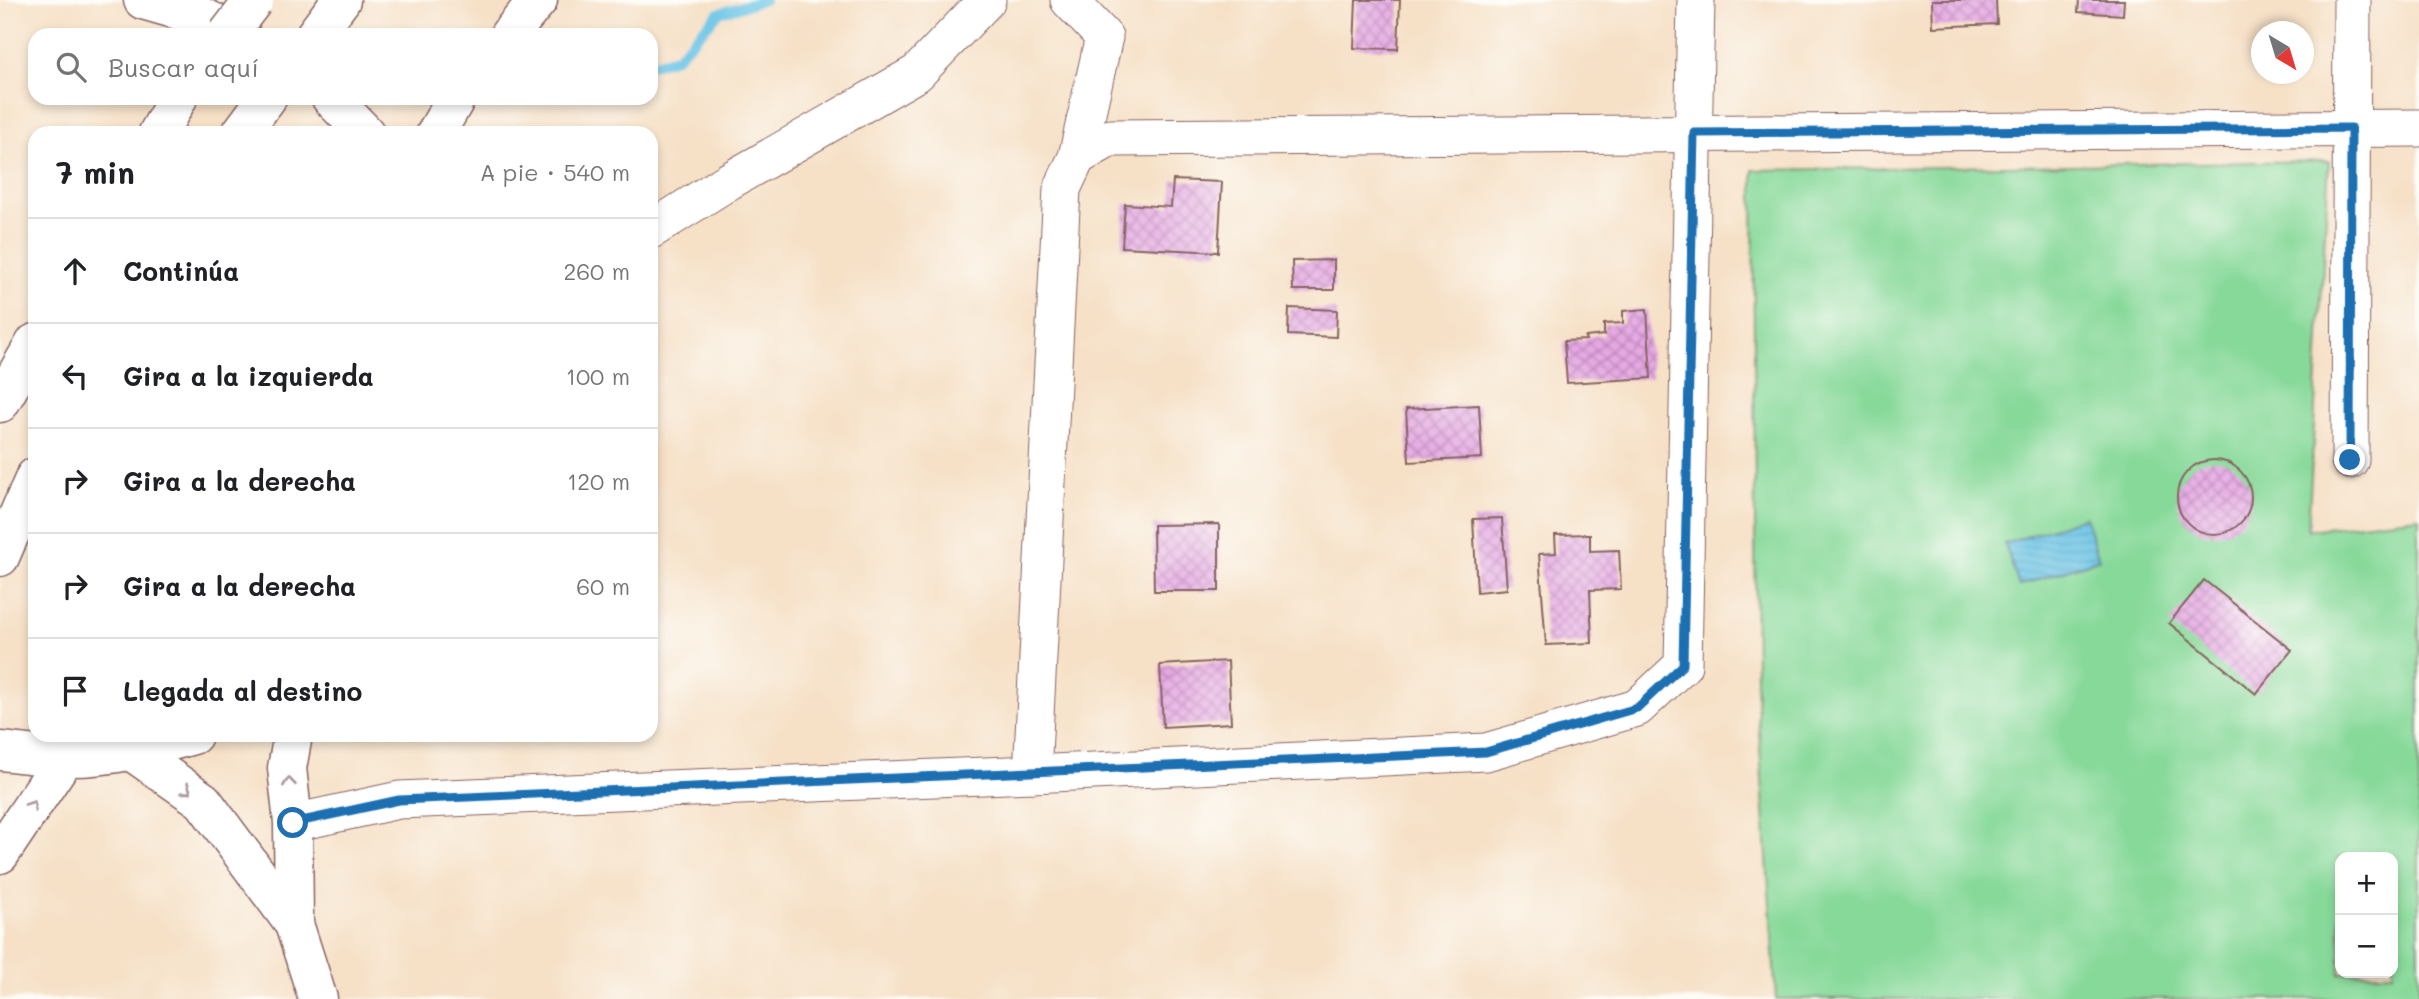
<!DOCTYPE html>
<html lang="es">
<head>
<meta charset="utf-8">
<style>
	:root { --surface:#fff; --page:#f2f2f2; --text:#202124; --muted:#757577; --line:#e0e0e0 }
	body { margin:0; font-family:Mali,sans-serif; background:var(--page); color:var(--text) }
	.controls { position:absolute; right:21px; bottom:21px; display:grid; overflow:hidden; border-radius:14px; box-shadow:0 4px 10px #0003 }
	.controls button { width:63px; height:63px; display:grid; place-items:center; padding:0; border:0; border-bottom:2px solid var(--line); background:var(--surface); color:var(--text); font:35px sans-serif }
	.compass { position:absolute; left:2251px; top:21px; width:63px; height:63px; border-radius:50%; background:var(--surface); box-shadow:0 4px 10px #0003; rotate:142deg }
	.stop { position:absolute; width:21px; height:21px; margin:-16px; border:5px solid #1f6fb2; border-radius:50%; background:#fff }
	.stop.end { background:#1f6fb2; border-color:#fff; box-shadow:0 2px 7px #0008 }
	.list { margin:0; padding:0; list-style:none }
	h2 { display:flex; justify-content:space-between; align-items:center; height:91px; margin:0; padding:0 28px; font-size:30px }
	h2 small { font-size:23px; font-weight:400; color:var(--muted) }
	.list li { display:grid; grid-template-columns:46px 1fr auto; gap:21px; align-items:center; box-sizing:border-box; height:105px; padding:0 28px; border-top:2px solid var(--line) }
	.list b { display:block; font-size:26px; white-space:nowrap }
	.list em { font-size:23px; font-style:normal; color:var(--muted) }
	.icon { flex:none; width:38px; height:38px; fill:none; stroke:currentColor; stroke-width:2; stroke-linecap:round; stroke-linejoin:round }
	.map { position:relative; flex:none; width:2419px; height:999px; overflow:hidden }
	.search { position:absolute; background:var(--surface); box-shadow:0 4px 10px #0003; left:28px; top:28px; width:630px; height:77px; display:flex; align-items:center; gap:18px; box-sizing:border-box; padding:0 24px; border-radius:21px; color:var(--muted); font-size:26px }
	.panel { position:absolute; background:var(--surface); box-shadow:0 4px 10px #0003; left:28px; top:126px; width:630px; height:616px; border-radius:21px }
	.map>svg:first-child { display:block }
</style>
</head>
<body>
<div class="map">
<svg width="2419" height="999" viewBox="0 0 2419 999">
	<defs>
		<pattern id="water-rules" width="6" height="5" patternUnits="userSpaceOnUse" patternTransform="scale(1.75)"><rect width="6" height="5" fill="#68c3e6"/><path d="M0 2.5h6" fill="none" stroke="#5ca7c5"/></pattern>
		<pattern id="building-cross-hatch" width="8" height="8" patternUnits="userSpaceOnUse" patternTransform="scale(1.75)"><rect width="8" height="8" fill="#e6a8e4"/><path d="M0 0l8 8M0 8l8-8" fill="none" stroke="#bc88b9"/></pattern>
	</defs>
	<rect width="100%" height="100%" fill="#fdfcf7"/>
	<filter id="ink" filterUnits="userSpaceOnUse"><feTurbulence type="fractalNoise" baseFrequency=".0143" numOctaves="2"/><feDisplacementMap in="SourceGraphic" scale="14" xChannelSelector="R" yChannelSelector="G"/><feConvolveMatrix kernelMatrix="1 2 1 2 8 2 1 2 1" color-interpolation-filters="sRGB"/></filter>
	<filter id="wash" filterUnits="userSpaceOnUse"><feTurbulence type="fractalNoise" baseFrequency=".00686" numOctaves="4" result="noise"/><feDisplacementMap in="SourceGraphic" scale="28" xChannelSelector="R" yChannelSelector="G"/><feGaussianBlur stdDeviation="1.57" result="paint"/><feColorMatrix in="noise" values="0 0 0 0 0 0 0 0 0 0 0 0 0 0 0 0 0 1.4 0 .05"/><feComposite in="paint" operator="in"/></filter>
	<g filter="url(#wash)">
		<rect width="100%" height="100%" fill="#f6e0c6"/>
		<path fill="#87d99a" stroke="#687c62" stroke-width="2" fill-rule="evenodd" d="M 2329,161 L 2308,530 L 2419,517 L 2419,999 L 1776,999 L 1756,684 L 1753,170 ZM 2340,857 L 2393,857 L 2393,973 L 2340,973 Z"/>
		<path fill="url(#water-rules)" stroke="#597188" stroke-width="2" d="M 2085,517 L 2099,559 L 2019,586 L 2005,544 Z"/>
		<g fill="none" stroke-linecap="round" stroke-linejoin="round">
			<path stroke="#68c3e6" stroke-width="10" d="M 651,65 L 676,58 L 719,13 L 764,0"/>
		</g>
		<g id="blocks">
			<g fill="url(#building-cross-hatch)">
				<path d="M 1356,0 L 1400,0 L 1398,49 L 1354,48 Z"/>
				<path d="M 1932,0 L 1996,0 L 1997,24 L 1933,27 Z"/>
				<path d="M 2079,0 L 2124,0 L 2123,15 L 2078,12 Z"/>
				<path d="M 1173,180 L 1222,182 L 1218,252 L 1122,247 L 1125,204 L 1171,207 Z"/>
				<path d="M 1334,260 L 1334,290 L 1293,290 L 1292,261 Z"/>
				<path d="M 1289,308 L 1337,310 L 1336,337 L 1288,335 Z"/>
				<path d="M 1647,309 L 1651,378 L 1567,383 L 1564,341 L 1586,340 L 1585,337 L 1604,335 L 1604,324 L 1623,323 L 1623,311 Z"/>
				<path d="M 1479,405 L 1482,458 L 1409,462 L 1406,409 Z"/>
				<circle cx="2214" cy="497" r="37"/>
				<path d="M 1502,518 L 1507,589 L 1477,592 L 1473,519 Z"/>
				<path d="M 1219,524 L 1219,591 L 1154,591 L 1153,525 Z"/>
				<path d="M 1590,534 L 1590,551 L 1619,550 L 1621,589 L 1590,590 L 1592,643 L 1546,645 L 1539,554 L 1556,553 L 1555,535 Z"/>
				<path d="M 2204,580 L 2292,650 L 2256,694 L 2169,623 Z"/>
				<path d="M 1228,661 L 1231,723 L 1163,727 L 1160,665 Z"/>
			</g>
		</g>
	</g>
	<g filter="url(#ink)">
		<use href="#blocks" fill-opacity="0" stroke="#866361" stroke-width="2"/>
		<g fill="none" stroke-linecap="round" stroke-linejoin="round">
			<defs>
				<g id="minor">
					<path d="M 1077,157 L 1110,138 L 2419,128"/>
					<path d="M 651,230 L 729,181 L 917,73 L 987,0"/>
					<path d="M 2350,460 L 2352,0"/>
					<path d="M 1032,774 L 1062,189 L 1077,157 L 1104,37 L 1069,0"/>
					<path d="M 293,823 L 399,800 L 1032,774 L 1486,752 L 1637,708 L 1683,665 L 1696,0"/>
				</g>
				<g id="highway">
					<path d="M 143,0 L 202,17 L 241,35"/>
					<path d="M 315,35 L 341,0"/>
					<path d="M 509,35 L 538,0"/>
					<path d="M 331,98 L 365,133"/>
					<path d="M 158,133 L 178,98"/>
					<path d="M 241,133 L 267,98"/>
					<path d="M 436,133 L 456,98"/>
					<path d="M 0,403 L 35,343"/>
					<path d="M 0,557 L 35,477"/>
					<path d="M 293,735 L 287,768 L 293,823 L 294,924 L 318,999"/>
					<path d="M 0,751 C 21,753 43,756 65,757 C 109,758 151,747 193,735"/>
					<path d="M 131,751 L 203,801 L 294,924"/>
					<path d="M 0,854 L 65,757"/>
				</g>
			</defs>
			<use href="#minor" stroke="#866361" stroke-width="39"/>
			<use href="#highway" stroke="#866361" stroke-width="41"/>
			<use href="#minor" stroke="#fff" stroke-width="37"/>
			<use href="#highway" stroke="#fff" stroke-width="38"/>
			<defs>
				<path id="highway-bridge" d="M 227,35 L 254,0"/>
			</defs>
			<use href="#highway-bridge" stroke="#866361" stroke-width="41" stroke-linecap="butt"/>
			<use href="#highway-bridge" stroke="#fff" stroke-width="38"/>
		</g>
		<defs><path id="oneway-chevron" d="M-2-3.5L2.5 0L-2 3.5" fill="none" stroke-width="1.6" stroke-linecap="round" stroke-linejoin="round" transform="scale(1.75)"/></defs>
		<g stroke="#ae9aa0">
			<use href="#oneway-chevron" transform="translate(289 782) rotate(-96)"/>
			<use href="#oneway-chevron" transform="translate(187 790) rotate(35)"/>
			<use href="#oneway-chevron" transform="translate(32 805) rotate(-56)"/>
		</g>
	</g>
	<g fill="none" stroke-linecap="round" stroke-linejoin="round" filter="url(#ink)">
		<path stroke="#1f6fb2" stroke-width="9" d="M 293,823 L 399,800 L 1486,752 L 1637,708 L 1683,665 L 1694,133 L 2351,128 L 2350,460"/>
	</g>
</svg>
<div class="controls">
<button>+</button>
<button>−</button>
</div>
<svg class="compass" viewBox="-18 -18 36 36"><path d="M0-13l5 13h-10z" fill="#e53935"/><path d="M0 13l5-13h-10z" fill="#757577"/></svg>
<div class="stop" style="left:293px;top:823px"></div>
<div class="stop end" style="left:2350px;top:460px"></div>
<div class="search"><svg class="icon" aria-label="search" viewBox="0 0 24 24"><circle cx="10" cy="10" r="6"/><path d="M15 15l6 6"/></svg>Buscar aquí</div>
<section class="panel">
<h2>7 min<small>A pie · 540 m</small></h2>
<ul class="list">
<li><svg class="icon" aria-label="ahead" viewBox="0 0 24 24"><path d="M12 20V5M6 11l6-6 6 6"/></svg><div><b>Continúa</b></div><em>260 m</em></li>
<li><svg class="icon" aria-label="left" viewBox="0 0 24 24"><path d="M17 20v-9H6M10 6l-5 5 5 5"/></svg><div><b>Gira a la izquierda</b></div><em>100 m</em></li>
<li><svg class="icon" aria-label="right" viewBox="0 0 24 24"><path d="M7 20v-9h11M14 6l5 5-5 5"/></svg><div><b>Gira a la derecha</b></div><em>120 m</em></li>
<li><svg class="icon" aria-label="right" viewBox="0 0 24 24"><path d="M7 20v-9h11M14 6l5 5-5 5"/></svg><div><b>Gira a la derecha</b></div><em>60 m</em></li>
<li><svg class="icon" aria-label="arrive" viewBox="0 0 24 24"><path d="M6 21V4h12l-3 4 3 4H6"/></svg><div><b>Llegada al destino</b></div></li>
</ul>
</section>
</div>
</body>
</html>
